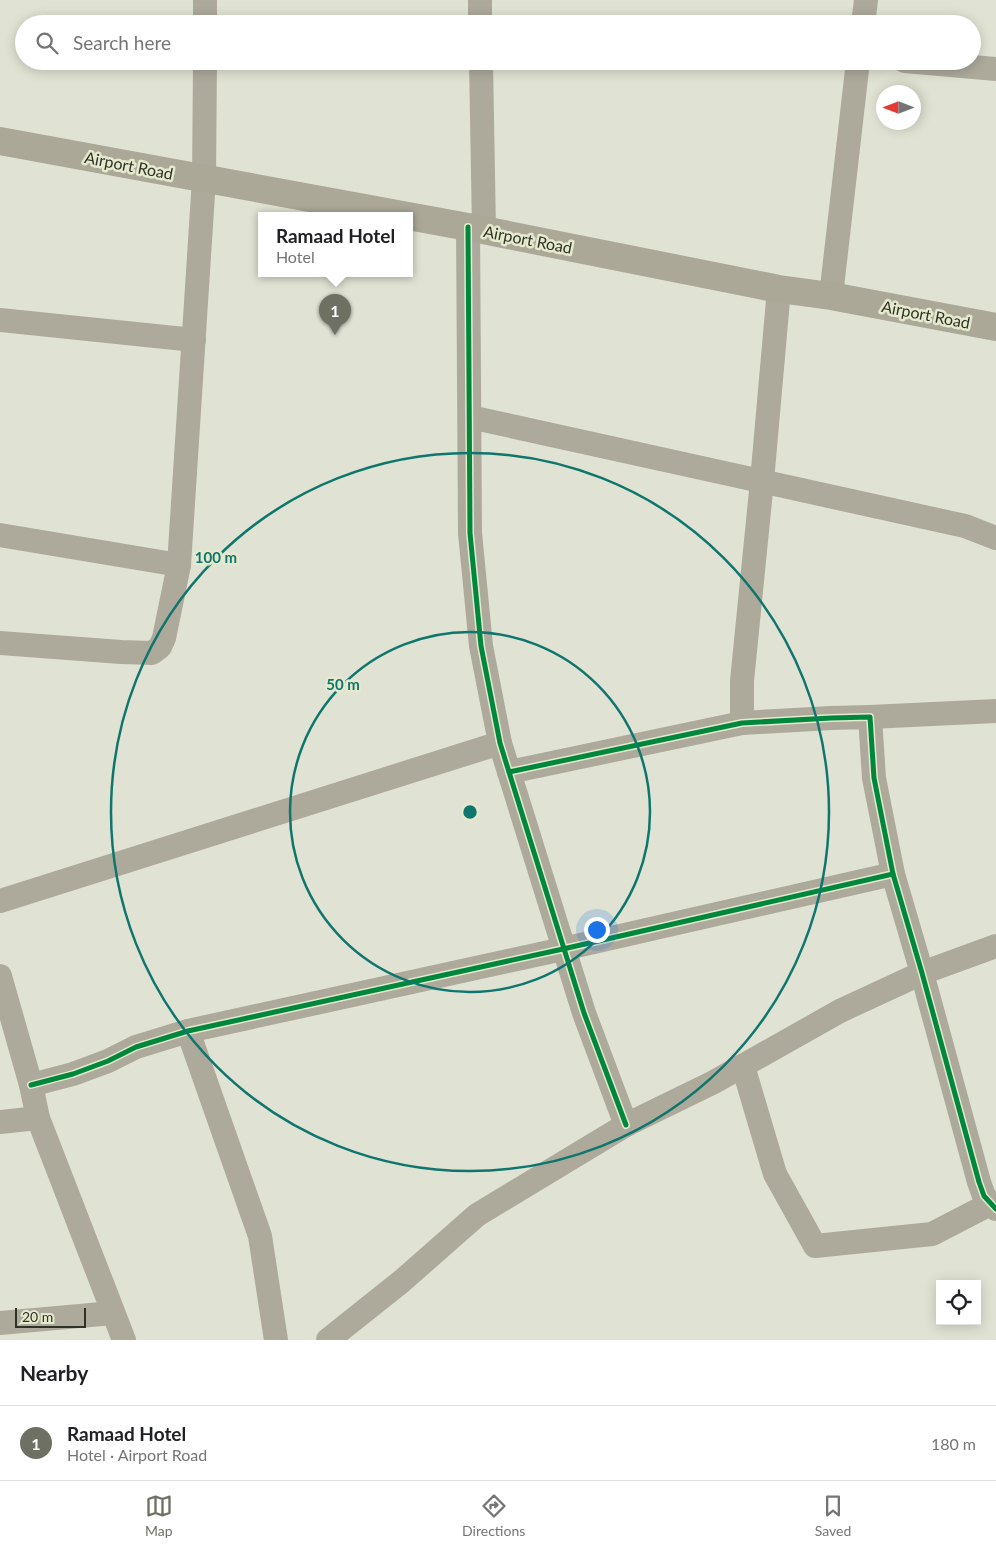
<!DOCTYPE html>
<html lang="en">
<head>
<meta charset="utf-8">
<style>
	:root { --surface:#fff; --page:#f6f6f6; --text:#202124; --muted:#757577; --line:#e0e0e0; --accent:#6e7063 }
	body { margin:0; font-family:Lato,sans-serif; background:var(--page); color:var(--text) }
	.controls { position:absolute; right:15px; bottom:15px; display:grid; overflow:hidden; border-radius:0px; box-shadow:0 2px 12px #0003 }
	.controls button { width:45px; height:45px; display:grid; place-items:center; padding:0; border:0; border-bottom:1px solid var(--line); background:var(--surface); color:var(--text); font:25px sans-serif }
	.compass { position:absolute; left:876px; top:85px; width:45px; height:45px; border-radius:50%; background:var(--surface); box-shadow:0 2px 12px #0003; rotate:270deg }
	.scale { position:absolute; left:15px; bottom:12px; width:71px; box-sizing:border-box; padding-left:5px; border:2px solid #303227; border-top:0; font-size:14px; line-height:18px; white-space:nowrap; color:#303227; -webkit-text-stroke:4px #e5e9cd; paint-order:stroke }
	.you { position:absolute; left:596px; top:929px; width:18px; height:18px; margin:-12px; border:4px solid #fff; border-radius:50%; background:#1a73e8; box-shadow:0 0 0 8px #1a73e833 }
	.badge { display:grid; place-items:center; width:32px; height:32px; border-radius:50%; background:var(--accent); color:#fff; font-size:16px; font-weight:700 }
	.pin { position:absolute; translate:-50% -41px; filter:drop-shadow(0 1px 2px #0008) }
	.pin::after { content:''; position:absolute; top:26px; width:18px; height:15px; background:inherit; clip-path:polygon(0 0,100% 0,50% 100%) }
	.popup { position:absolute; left:258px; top:212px; width:155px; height:65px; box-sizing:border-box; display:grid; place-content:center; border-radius:0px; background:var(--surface); filter:drop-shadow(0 1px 4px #0005); font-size:16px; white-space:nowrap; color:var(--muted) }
	.popup b { font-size:19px; color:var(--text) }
	.popup::after { content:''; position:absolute; left:50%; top:100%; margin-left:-10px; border:10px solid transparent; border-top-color:var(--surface) }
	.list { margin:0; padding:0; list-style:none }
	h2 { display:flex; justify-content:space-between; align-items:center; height:65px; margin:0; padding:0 20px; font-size:21px }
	h2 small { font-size:16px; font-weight:400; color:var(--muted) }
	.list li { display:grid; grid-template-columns:32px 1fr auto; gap:15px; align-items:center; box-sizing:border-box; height:75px; padding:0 20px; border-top:1px solid var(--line) }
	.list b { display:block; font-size:19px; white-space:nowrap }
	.list p { margin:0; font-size:16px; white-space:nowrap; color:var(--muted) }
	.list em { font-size:16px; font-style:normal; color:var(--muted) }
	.icon { flex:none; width:28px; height:28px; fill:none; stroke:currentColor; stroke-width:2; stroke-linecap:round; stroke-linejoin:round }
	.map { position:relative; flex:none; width:996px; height:1340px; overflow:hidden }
	.search { position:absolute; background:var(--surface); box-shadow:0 2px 12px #0003; left:15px; right:15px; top:15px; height:55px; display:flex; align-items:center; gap:12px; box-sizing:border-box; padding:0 18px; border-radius:28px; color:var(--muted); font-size:19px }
	.sheet { height:140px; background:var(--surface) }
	nav { display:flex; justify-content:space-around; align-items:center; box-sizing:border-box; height:70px; border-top:1px solid var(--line); background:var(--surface); font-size:14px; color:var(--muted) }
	nav a { display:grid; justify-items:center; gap:2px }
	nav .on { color:var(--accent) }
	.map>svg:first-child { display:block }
</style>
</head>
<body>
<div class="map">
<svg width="996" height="1340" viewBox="0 0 996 1340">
	<rect width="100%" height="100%" fill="#e0e3d3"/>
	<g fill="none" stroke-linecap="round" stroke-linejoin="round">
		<g stroke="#adaa9c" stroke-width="24">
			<path d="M 480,0 L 480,24"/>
			<path d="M 205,24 L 205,0"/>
			<path d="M 863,24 L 866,0"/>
			<path d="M 481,61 L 484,230"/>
			<path d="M 905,61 L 996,69"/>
			<path d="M 468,227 L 470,533 L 481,646 L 500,743 L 509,772 L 584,1013 L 626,1125"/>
			<path d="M 831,296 L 858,61"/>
			<path d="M 0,320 L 194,340"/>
			<path d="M 470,417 L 965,526 L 996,538"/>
			<path d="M 0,535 L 179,565"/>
			<path d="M 0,643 L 121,652 L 152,653 L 160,647 L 164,638 L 179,565 L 204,179 L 205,61"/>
			<path d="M 870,717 L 996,711"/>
			<path d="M 742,723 L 742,681 L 762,481 L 779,289"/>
			<path d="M 509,772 L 742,723 L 831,718 L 870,717 L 874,778 L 893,874 L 922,973 L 979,1182 L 984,1196 L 996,1209"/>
			<path d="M 0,901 L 500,743"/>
			<path d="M 0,976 L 31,1085 L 38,1118 L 124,1340"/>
			<path d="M 188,1031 L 260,1236 L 276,1340"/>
			<path d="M 743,1066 L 775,1174 L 815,1246 L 932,1234 L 990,1204"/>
			<path d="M 31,1085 L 73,1074 L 108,1061 L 136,1047 L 188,1031 L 563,949 L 893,874"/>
			<path d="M 0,1122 L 38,1118"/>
			<path d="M 0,1323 L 113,1313"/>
			<path d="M 328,1340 L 402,1281 L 477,1215 L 626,1125 L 714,1082 L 840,1011 L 922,973 L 996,946"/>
		</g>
		<path stroke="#aba898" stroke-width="28" d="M 0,141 L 468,227 L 779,289 L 831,296 L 996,327"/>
		<defs>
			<g id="cycleway">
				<path d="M 468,227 L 470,533 L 481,646 L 500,743 L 509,772 L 584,1013 L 626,1125"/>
				<path d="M 509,772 L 742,723 L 831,718 L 870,717 L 874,778 L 893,874 L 922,973 L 979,1182 L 984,1196 L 996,1209"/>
				<path d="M 31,1085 L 73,1074 L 108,1061 L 136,1047 L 188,1031 L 563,949 L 893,874"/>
			</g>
		</defs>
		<use href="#cycleway" stroke="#e5e9cd" stroke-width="8"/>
		<use href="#cycleway" stroke="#00873e" stroke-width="5"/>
	</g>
	<g fill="none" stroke="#0f766e" stroke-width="2.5">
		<circle cx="470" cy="812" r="180"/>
		<circle cx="470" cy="812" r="359"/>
	</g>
	<g text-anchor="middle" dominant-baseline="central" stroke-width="5" stroke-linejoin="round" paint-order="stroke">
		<g font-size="16" fill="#303227" stroke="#e5e9cd">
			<text transform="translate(129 165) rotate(11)">Airport Road</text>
			<text transform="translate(528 239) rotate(11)">Airport Road</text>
			<text transform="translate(926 314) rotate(11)">Airport Road</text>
		</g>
	</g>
	<circle cx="470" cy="812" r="8" fill="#0f766e" stroke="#e5e9cd" stroke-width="2.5"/>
	<g font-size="15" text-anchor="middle" font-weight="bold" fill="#0f766e" stroke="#e5e9cd" stroke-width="5" stroke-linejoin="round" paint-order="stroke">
		<text x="216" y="563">100 m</text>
		<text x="343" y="690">50 m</text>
	</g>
</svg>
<div class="controls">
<button><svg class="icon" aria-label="locate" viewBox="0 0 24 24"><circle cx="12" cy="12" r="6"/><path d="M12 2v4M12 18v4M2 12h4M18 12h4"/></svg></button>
</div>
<svg class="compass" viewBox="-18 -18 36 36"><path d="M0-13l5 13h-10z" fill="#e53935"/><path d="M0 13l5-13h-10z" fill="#757577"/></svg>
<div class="scale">20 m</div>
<div class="you"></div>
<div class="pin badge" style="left:335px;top:335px">1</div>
<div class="popup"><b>Ramaad Hotel</b>Hotel</div>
<div class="search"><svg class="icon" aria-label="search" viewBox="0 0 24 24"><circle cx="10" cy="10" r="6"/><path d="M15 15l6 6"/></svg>Search here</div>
</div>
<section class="sheet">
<h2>Nearby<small></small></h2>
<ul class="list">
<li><span class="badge">1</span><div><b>Ramaad Hotel</b><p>Hotel · Airport Road</p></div><em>180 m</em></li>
</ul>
</section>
<nav>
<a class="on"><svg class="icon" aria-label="map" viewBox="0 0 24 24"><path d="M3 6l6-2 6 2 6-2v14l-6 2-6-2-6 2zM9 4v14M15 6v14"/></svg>Map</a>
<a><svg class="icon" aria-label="directions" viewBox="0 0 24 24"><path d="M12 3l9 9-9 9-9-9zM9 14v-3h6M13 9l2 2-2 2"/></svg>Directions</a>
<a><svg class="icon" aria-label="saved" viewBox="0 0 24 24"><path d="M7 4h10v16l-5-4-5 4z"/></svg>Saved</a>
</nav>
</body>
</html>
